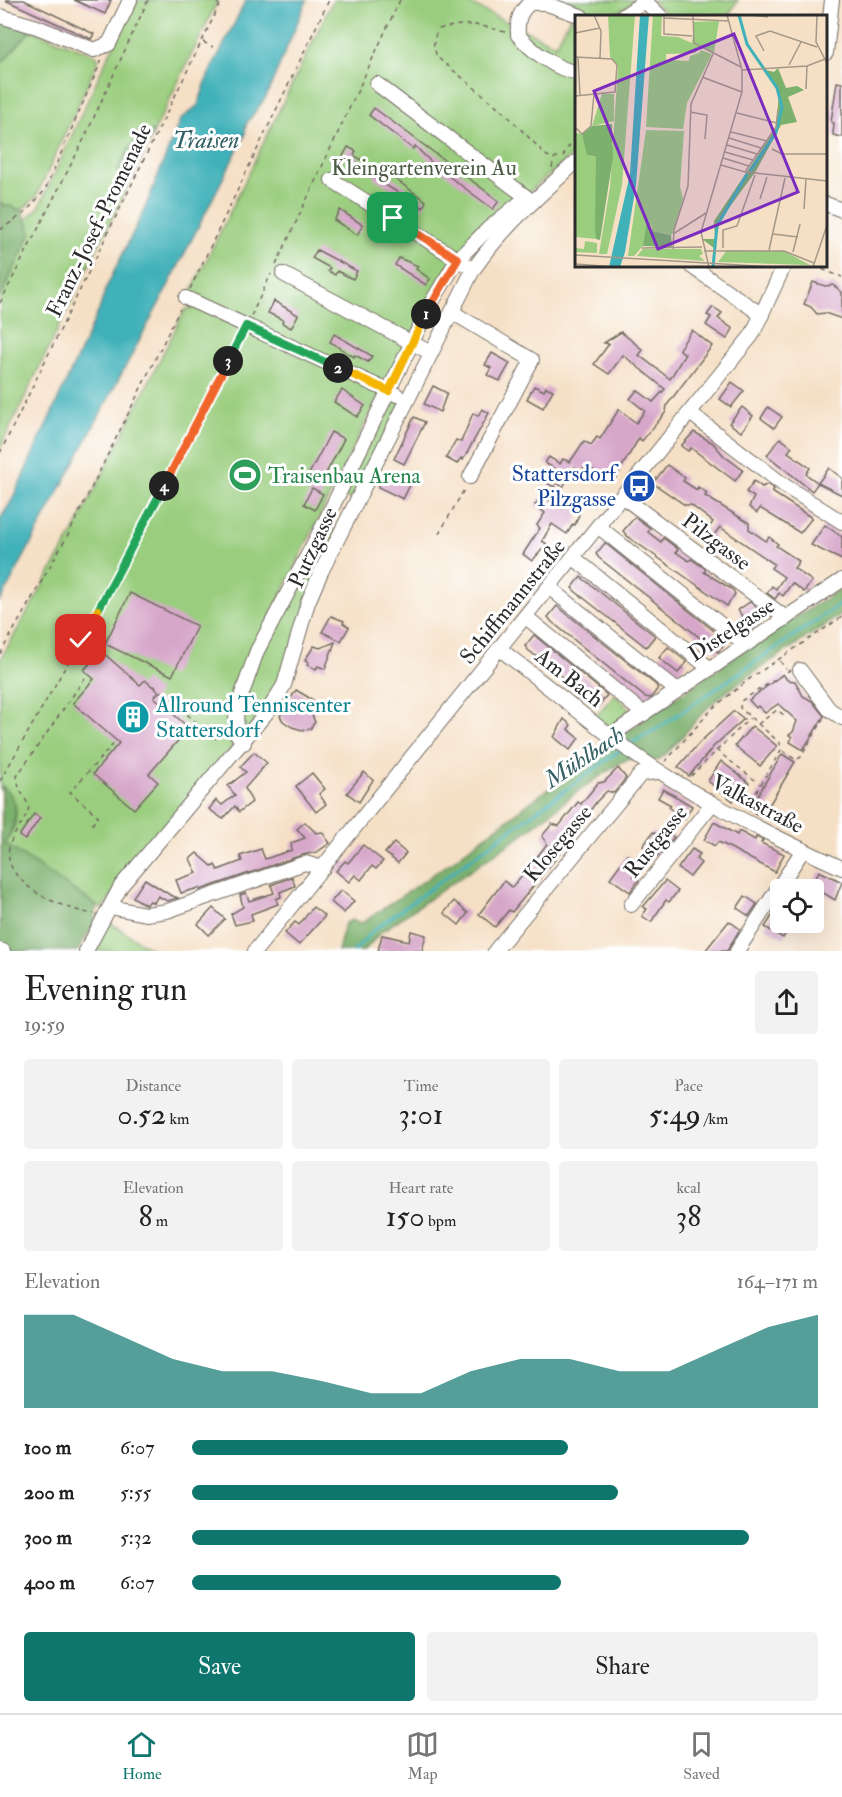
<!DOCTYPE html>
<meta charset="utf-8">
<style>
body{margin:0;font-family:"IM FELL Double Pica",serif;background:#f2f2f2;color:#222;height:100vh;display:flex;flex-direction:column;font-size:22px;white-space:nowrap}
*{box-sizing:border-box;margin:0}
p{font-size:20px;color:#767676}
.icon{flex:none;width:33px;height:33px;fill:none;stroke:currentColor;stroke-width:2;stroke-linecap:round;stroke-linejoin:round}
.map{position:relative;height:951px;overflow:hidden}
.drawer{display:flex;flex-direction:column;background:#fff;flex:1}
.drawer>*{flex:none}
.fabs{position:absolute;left:770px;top:879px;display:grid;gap:12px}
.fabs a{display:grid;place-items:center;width:54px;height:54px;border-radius:6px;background:#fff;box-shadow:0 6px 24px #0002;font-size:30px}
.pin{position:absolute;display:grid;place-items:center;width:51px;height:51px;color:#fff;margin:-26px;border-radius:12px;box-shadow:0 3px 9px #0006}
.km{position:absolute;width:30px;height:30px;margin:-15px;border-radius:50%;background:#222;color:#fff;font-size:16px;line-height:30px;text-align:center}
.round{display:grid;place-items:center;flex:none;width:63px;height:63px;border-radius:6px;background:#f2f2f2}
.head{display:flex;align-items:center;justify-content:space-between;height:102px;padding:0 24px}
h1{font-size:33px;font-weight:600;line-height:45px}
.metrics{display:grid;grid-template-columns:repeat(3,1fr);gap:9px;height:102px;padding:6px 24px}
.metrics div{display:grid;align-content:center;border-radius:6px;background:#f2f2f2;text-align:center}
.metrics b{font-size:30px;font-weight:600}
.metrics small{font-size:16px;font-weight:400}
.metrics p{font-size:16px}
.chart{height:168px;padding:12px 24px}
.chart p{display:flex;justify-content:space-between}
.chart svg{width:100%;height:108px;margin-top:6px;fill:#0f766e;opacity:.7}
.primary-button{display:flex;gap:12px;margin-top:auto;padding:12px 24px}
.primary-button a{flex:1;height:69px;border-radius:6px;background:#0f766e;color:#fff;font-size:24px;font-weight:600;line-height:69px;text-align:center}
.primary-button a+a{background:#f2f2f2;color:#222}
ul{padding:0 24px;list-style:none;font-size:20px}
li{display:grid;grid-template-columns:96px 72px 1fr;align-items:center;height:45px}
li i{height:15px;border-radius:8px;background:#0f766e}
.tabs{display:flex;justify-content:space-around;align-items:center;height:84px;border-top:2px solid #e0e0e0;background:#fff;font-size:16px;color:#767676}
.tabs a{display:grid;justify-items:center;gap:3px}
.tabs .selected{color:#0f766e}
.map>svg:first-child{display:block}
.green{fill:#9acd7e;stroke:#627c54;stroke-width:1.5}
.forest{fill:#7bb06d;stroke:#536e4c;stroke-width:1.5}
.water{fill:#41b1b9;stroke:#366e72;stroke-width:1.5}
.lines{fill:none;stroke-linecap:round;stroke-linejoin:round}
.stream{stroke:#41b1b9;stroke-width:3}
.building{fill:#d7a7ca}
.minor-casing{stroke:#726a61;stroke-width:16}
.path{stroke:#726a61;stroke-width:1.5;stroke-dasharray:4.5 4.5;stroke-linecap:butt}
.minor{stroke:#fff;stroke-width:14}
.split-1-casing{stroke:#fff;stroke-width:12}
.split-2-casing{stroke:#fff;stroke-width:12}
.split-3-casing{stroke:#fff;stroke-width:12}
.split-4-casing{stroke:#fff;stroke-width:12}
.split-5-casing{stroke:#fff;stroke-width:12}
.split-6-casing{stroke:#fff;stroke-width:12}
.split-1{stroke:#f0652b;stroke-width:8}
.split-2{stroke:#f5b400;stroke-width:8}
.split-3{stroke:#22a559;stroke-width:8}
.split-4{stroke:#f0652b;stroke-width:8}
.split-5{stroke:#22a559;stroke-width:8}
.split-6{stroke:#f5b400;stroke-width:8}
.labels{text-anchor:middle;stroke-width:6;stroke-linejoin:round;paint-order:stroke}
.park-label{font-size:22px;fill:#4c5c44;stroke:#fff}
.street-label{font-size:22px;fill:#2b2b2b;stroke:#fff}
.transit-label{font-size:22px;fill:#164399;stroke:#fff;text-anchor:end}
.leisure-label{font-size:22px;fill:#27864d;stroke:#fff;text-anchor:start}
.culture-label{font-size:22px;fill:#0d838f;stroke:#fff;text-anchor:start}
.water-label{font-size:24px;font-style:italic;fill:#346164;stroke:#fff}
.inset-river{fill:none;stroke:#41b1b9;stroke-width:3}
.inset-road{fill:none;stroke:#a49888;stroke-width:1.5}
.view{fill:#7b2cbf;fill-opacity:0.15;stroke:#7b2cbf;stroke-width:3}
.inset-edge{fill:none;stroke:#2b2b2b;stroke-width:3}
</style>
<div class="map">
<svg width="842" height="951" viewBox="0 0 842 951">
<rect width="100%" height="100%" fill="#fff"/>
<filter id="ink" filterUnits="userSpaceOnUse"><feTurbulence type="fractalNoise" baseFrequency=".0167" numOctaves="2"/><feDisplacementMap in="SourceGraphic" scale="12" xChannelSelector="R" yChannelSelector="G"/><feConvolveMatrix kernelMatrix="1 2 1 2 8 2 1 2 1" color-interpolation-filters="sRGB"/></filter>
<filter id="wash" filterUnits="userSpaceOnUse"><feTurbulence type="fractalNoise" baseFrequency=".008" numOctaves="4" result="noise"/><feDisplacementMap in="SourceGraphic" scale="24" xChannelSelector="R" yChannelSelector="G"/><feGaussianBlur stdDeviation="1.35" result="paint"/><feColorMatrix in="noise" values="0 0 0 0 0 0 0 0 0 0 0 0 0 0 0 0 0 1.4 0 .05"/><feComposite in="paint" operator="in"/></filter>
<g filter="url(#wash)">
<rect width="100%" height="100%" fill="#f5e0c6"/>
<g class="green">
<polygon points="138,0 218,0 0,448 0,298 31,233 26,220 39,207 108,56"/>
<polygon points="333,0 461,0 556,45 570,17 576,20 576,152 455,255 388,379 377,382 192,295 191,292"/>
<polygon points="547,0 637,0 612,16 598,16"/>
<polygon points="652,0 738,0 728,16 667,16"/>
<polygon points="31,30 96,55 99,59 36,197 22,210 0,203 0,65"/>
<polygon points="195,307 380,393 243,673 231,711 233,746 101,909 5,844 15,825 16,809 0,789 0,660 72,535 185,310"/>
<polygon points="390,397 401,403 353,501 343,496"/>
<polygon points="327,527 337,532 280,684 248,731 241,732 239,711 246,684"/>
<path d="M 615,694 L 634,714 C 617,728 613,734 594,718 Z"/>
<polygon points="107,921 154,951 92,951"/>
</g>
<g class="forest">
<polygon points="0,21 31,30 0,65"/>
<polygon points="138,132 154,132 133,177 124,180 117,171"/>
<polygon points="0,203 22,210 31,233 0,298"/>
<path d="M 842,588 L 842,614 C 800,643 755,669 715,701 C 693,719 680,745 657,761 L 643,756 L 623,761 L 581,789 L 521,836 L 381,932 L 364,951 L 338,951 L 345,923 L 352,920 L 362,923 L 451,862 L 581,764 L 737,655 Z"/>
<path d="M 2,786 C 24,802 15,824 5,844 L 96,905 L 95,923 L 77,951 L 11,951 L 0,946 Z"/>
</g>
<polygon class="water" points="246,0 307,0 266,97 246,124 245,135 162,298 0,602 0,519 11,502 99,310 106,288 145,208 180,120 198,105 208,76"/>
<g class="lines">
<g class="stream">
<polyline points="628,745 658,728 842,603"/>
<polyline points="354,951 375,929 620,750"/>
</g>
</g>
<g id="blocks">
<g class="building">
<polygon points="5,0 24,0 94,34 91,39"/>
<polygon points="74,0 111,0 105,14"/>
<polygon points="837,82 842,83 842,137 833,135 834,123 831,122"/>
<polygon points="374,108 499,201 493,209 435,166 415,146 413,149 369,115"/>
<polygon points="348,147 356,151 354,155 366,163 362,169 342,158"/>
<polygon points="378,167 426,201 423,208 374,178"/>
<polygon points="340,210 363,225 357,235 334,220"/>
<polygon points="317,250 357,271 353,279 337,271 335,275 328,271 330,268 312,258"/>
<polygon points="399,258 418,266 416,269 430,279 426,285 395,265"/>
<polygon points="813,282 825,286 833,285 842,292 842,319 825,313 817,314 811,307 804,304"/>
<polygon points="274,301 298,315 291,328 282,323 283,320 268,313"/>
<polygon points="713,307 722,313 718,318 733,329 727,339 706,325 711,317 707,315"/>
<polygon points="692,330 712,346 667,405 666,412 642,441 639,438 613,482 588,467 587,470 583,468 582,471 575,467 563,487 557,483 554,487 547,483 555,469 545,463 549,457 560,464 563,459 570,462 584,441 591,445 597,437 600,439 619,409 636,423 645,411 630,399 637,390 653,402 665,389 623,355 609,374 594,364 609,344 604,343 621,332 643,350 639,355 670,379 685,354 679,349"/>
<polygon points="334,334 372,356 368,362 355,355 354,357 330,342"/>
<polygon points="492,353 510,363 500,381 487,375 491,368 485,365"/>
<polygon points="732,382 744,391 731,407 720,399"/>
<polygon points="433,386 447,393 440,412 424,404"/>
<polygon points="534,386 544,391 546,387 553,390 543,408 527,399"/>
<polygon points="342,390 365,406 357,417 334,402"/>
<polygon points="742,407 753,416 741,432 729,423"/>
<polygon points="768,407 782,417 774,428 761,418"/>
<polygon points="482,409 489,413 463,460 461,458 457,464 446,458 456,440 461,442 473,413 478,416"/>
<polygon points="414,417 425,422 404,464 394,459"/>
<polygon points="331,432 344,439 321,483 308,476"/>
<polygon points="694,432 713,443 724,456 743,470 735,481 691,448 688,451 681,446"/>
<polygon points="780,438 792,447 788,452 810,468 806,474 818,483 812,491 767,455"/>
<polygon points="667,465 685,478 683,481 697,490 698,487 707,493 705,496 749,523 749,529 766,541 769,537 778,544 776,546 799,561 794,568 812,581 804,592 792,583 783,596 779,593 775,599 767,593 772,586 776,589 784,577 771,568 774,564 720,527 707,544 701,539 713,522 691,505 685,505 653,483"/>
<polygon points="829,468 842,478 842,495 818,483"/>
<polygon points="386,472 411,483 403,499 378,487"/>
<polygon points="754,481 762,487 768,484 774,489 772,492 812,518 800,533 760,508 757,513 749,507 754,497 746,492"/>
<polygon points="312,488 323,494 315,510 304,504"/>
<polygon points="542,496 562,508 566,500 581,509 575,525 573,524 567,534 552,524 542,541 547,544 532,561 523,554 540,528 537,525 545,513 535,505"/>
<polygon points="635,517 650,528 648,532 661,542 663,538 678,549 676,552 689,561 691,559 706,569 704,572 733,590 735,594 727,606 627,536 623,531"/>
<polygon points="825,525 842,537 842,560 811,545"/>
<polygon points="605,543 724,639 727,642 718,652 599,558 596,554"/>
<polygon points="581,577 655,636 646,647 576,592 572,588"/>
<polygon points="130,593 197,626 172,676 105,644"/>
<polygon points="750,602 767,616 751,630 738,610"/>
<polygon points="557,606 656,685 658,688 651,698 645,697 552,622 548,617"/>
<polygon points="331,616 344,621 343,623 349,627 341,641 322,632"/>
<polygon points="534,635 607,695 599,705 528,650 525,646"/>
<polygon points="335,642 325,669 318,666 316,669 307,665 309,662 305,660 314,646 320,648"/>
<polygon points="668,647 687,662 678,673 659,658"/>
<polygon points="101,651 140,685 145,680 159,692 154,697 189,728 149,774 158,782 134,809 93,774 119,743 73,703 94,679 84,670"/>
<polygon points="783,674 787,680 795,681 803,696 812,701 824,716 803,750 790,742 792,737 789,735 793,732 797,721 778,704 765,713 758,706 756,708 749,700"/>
<polygon points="296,690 318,703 312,715 315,722 310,729 302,730 292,727 283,721 280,716"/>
<polygon points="734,711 744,719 714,746 689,776 678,767 699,743"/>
<polygon points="564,719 571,725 568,729 579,738 570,750 554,737"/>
<polygon points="752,726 777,746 760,766 735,746"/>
<polygon points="254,752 267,763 245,788 252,802 239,812 235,806 223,819 209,809 216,800 222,805 235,795 228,786 246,772 240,767"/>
<polygon points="782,754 795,762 762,817 749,810"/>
<polygon points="721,761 749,783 733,801 708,781"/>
<polygon points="618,768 626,778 614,793 607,791 597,801 582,822 584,824 512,912 509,910 495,927 479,914 504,881 512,887 530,866 547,844 542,836 552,824 559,826 578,802 581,804 598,783 604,782"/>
<polygon points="364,772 373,780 359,802 347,793"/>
<polygon points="312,773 325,789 319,794 326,804 316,812 296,786"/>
<polygon points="663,789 692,806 685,818 673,813 674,811 669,808 671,805 658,798"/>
<polygon points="34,814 40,818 25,840 19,836"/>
<polygon points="305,822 316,833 322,832 330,843 317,852 302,855 200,890 199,888 181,893 176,880 197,873 190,859 197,853 213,867 215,865 218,870 242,861 240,856 261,849 265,859 292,850 291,843 305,838 297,829"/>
<polygon points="714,822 737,835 739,831 755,840 756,837 763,840 761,843 784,854 775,872 725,845 718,842 715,846 704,840"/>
<polygon points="664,829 674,837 657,856 643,846 653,832 659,836"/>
<polygon points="394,843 406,853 398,863 385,853"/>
<polygon points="363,845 383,861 376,869 372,866 361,880 355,875 349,882 336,871 345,861 348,863"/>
<polygon points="692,849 700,854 696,859 701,863 690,877 678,868"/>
<polygon points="627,855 642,866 633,876 639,880 630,892 610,878"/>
<polygon points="819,871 842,882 835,900 812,886"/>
<polygon points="292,877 295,886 280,892 281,897 276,899 278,904 251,914 253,921 235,925 231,914 243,907 240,895 246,893 249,901 274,893 271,885"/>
<polygon points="145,879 170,895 178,898 167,901 158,896 154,903 150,901 146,905 133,897"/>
<polygon points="665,881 678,891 669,902 666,900 651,922 642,916 647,909 643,907"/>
<polygon points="341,890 354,901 344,913 331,902"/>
<polygon points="745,896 757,904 749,916 737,908"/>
<polygon points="454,901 468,913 459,925 444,913"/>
<polygon points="313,907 325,916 299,945 285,933 295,922 299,925"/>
<polygon points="213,908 225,919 209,935 198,924"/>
<polygon points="774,913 780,916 780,922 793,922 783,938 765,927"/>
<polygon points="729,921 740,929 727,951 705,951"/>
<polygon points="411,931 426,935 422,951 378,951 382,935 409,941"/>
</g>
</g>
</g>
<g filter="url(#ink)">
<use href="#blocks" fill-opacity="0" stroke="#726a61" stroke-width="1.5"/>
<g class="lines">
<g class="minor-casing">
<g id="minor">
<polyline points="644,0 660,16"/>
<polyline points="0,16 37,27 94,50 109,44 130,0"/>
<polyline points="623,16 645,1"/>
<polyline points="826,53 832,0"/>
<path d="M 576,72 C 556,70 531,50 518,35 C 517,21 519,12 530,3 L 544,3 L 581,16"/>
<polyline points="377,84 533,202"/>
<polyline points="332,180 465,264"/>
<polyline points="826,204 842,210"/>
<polyline points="691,266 762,315"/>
<polyline points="283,274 431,353"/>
<polyline points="186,298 397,395"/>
<polyline points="452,312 532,360 470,477"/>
<polyline points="690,413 785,486 842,522"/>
<polyline points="623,497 786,618"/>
<polyline points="599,527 745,644"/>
<polyline points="574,558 709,668"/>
<polyline points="550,588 676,690"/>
<polyline points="526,617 644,714"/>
<polyline points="500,649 610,736 842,580"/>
<polyline points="800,670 829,709 842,718"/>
<path d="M 610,736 C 680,791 761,831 842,868"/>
<polyline points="244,743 237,734 236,711 257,651 323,526 431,303 458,259 489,228 521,202"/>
<polyline points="631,905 712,804"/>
<polyline points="110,907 146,914 167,911 305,863 323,868"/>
<polyline points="0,950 3,951"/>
<path d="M 86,951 L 121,886 L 268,711 L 284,685 L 308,602 L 321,572 L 473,270 C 502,228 539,196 576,162"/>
<polyline points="255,951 752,335 784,266"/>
<polyline points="495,951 641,774 657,772"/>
<polyline points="737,951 803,850"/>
</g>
</g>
<g class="path">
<polyline points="218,0 218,7"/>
<path d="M 505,32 C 477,24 468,22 439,29 C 432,39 433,46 437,57 L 503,111 L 547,156 L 554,158 L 563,156 L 576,135"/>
<polyline points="203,42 213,47"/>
<polyline points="552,168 554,158"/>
<polyline points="0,230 26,212 45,190 102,59"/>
<polyline points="276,265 400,0"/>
<polyline points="814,266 842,277"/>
<polyline points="190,289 329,0"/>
<polyline points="0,303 84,139 148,0"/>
<polyline points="251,316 271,274"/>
<polyline points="0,453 222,0"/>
<polyline points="439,534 465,488"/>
<polyline points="0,654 69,533 180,309"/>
<polyline points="780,661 786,669"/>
<path d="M 85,678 L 17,776 L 19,788 L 29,806 C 27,821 12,833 9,848 C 2,885 65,910 94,914"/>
<polyline points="153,685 216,739"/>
<polyline points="758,724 777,710 784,715"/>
<polyline points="716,750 760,784"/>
<polyline points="783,751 796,760 801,757 823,720"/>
<polyline points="665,762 713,708 752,677 842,617"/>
<polyline points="691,776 750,718"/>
<polyline points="0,781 121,570 241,336"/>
<polyline points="747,808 781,750 780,743 740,708 741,701 790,670"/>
<polyline points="92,825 98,816 70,792 116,741"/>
</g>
<use href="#minor" class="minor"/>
</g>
</g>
<g class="lines" filter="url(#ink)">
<g class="split-1-casing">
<polyline id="split-1" points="393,218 458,259 426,314"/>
</g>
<g class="split-2-casing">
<polyline id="split-2" points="338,368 389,391 426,314"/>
</g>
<g class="split-3-casing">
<polyline id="split-3" points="228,361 246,326 338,368"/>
</g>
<g class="split-4-casing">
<polyline id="split-4" points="164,486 228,361"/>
</g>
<g class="split-5-casing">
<polyline id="split-5" points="98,610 164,486"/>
</g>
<g class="split-6-casing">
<polyline id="split-6" points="81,640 98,610"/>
</g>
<use href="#split-1" class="split-1"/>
<use href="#split-2" class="split-2"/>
<use href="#split-3" class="split-3"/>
<use href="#split-4" class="split-4"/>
<use href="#split-5" class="split-5"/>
<use href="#split-6" class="split-6"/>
</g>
<defs>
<g id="stadium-disc" transform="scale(1.725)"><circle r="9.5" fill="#2e9e5b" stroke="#fff"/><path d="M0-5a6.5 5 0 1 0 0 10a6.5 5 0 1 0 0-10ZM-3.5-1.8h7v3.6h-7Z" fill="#fff"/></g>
<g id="bus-disc" transform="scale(1.725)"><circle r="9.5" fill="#1a4fb4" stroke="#fff"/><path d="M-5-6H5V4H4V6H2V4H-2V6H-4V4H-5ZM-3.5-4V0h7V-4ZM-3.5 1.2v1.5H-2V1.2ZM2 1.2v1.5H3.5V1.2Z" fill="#fff"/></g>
<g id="building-disc" transform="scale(1.725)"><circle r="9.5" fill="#0f9aa8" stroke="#fff"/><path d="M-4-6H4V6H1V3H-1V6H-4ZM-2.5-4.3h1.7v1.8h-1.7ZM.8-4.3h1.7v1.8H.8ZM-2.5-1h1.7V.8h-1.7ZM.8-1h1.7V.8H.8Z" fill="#fff"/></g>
</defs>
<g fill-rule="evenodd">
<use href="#stadium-disc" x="245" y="475"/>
<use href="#bus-disc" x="639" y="486"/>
<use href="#building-disc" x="133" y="717"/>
</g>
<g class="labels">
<g class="park-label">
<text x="424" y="175">Kleingartenverein Au</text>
</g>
<g class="street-label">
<text transform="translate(98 220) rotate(-64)" y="8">Franz-Josef-Promenade</text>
<text transform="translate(717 541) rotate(37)" y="8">Pilzgasse</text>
<text transform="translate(312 547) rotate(-65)" y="8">Putzgasse</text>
<text transform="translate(512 601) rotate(-51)" y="8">Schiffmannstraße</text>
<text transform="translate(731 629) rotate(-33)" y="8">Distelgasse</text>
<text transform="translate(570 677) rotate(38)" y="8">Am Bach</text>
<text transform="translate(758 803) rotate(28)" y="8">Valkastraße</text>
<text transform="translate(655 841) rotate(-51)" y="8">Rustgasse</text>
<text transform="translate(557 843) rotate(-50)" y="8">Klosegasse</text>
</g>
<g class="transit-label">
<text x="616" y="481">Stattersdorf<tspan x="616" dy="25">Pilzgasse</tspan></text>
</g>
<g class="leisure-label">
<text x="268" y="483">Traisenbau Arena</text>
</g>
<g class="culture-label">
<text x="156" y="712">Allround Tenniscenter<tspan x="156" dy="25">Stattersdorf</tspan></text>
</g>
<g class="water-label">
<text x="206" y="148">Traisen</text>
<text transform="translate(584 757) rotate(-34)" y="8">Mühlbach</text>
</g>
</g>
<g transform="translate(575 15)">
<rect width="252" height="252" fill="#f5e0c6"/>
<path d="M 33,0 L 60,0 L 47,170 L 32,239 L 24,239 L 35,172 L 43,52 L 35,42 ZM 78,0 L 87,0 L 86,21 L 103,22 L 117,28 L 119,7 L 144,6 L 139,38 L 126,32 L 120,38 L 91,39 L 91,45 L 114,46 L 115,41 L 124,38 L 126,35 L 137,39 L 112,88 L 108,114 L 71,112 ZM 27,79 L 39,79 L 39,106 L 17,111 ZM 71,115 L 109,116 L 105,171 L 108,184 L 97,220 L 77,216 L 76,209 L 68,231 L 59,241 L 53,241 ZM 0,118 L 7,119 L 14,141 L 21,142 L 21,224 L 0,222 ZM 10,226 L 22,228 L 22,238 L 0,237 L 0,233 L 9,234 ZM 68,234 L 126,234 L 128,239 L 124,241 L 130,246 L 62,241 ZM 152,235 L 209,236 L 235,250 L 143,247 Z" fill="#9acd7e"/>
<path d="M 203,53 L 211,73 L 222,71 L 229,75 L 213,82 L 222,107 L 206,110 L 181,156 L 145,205 L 139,233 L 127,224 L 140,224 L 139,206 L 201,113 L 204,77 L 191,55 L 199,57 ZM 37,109 L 38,142 L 25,225 L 21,224 L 20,213 L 21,142 L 12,140 L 7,119 L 17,111 ZM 72,206 L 77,216 L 96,220 L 97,232 L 68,231 Z" fill="#7bb06d"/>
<path d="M 65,0 L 74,0 L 61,170 L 50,237 L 45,252 L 34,252 L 55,159 Z" fill="#41b1b9"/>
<path class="inset-river" d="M 164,0 L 172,29 L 202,73 L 207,92 L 201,118 L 175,156M 138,252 L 142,211 L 172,159"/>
<path class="inset-road" d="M 19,0 L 26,16 L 25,43M 89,0 L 89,19 L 117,21M 118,0 L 119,28 L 166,52M 175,0 L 193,2M 242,0 L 241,27 L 252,48M 89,3 L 154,6M 0,18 L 25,13M 189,36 L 181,21 L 195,16 L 242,32M 0,42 L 37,44 L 42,50 L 40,77 L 0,81M 3,42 L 5,81M 214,50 L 226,27M 167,55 L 232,51 L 250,44M 127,62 L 167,77M 231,74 L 232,51M 115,97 L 132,100 L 130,124M 162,98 L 202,108M 0,112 L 7,119 L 16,111 L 19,79M 156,117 L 192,126M 154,123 L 186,133M 152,130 L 182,139M 197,134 L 207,139 L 252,139M 150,137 L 178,145M 148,143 L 174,151M 146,150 L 170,157 L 201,112 L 203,94M 170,157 L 252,166M 185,184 L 192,162M 229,194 L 231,164M 98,219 L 131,198M 198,219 L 223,222M 67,233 L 127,232M 148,233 L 148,215 L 162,211 L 180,160M 98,234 L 99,215 L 113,171 L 116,89 L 138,39M 194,235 L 210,163M 129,236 L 209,236 L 239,248M 218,237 L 225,209M 0,240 L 196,252M 0,249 L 41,252M 134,252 L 126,217 L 167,77 L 167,55 L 152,0M 238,252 L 252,210"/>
<path class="view" d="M 159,19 L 223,177 L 83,234 L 19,76 Z"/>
<rect width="252" height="252" class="inset-edge"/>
</g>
</svg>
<div class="fabs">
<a><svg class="icon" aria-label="locate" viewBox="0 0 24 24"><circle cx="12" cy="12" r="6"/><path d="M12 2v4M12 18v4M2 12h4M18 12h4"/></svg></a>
</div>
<div class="pin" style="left:393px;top:218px;background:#1e9e55"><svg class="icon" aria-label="arrive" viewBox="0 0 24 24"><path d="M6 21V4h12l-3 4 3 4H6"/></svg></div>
<div class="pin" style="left:81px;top:640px;background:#d93025"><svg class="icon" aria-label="check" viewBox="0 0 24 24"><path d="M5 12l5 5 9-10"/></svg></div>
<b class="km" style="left:426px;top:314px">1</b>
<b class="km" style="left:338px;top:368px">2</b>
<b class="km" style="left:228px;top:361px">3</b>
<b class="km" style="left:164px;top:486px">4</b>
</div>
<section class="drawer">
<div class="head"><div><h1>Evening run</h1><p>19:59</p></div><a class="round"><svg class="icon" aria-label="share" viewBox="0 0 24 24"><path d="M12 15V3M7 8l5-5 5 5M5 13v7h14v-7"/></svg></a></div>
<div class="metrics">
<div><p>Distance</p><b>0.52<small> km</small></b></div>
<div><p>Time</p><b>3:01</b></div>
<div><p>Pace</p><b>5:49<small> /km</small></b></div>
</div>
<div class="metrics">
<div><p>Elevation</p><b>8<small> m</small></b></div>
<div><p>Heart rate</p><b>150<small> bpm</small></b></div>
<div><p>kcal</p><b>38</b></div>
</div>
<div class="chart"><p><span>Elevation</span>164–171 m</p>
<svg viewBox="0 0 160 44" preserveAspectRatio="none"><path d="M0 44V6L10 6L20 15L30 24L40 29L50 29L60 33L70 38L80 38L90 29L100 24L110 24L120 29L130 29L140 20L150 11L160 6V44z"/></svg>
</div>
<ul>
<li><b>100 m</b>6:07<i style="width:60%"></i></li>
<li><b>200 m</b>5:55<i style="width:68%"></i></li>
<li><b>300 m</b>5:32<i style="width:89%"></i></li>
<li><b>400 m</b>6:07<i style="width:59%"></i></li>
</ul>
<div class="primary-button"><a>Save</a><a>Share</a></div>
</section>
<nav class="tabs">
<a class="selected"><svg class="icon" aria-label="home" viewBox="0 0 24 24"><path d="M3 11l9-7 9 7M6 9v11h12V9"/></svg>Home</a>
<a><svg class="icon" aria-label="map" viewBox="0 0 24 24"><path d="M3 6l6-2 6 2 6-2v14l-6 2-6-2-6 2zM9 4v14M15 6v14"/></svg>Map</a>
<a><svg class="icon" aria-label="saved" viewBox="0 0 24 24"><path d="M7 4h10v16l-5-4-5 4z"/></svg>Saved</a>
</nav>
